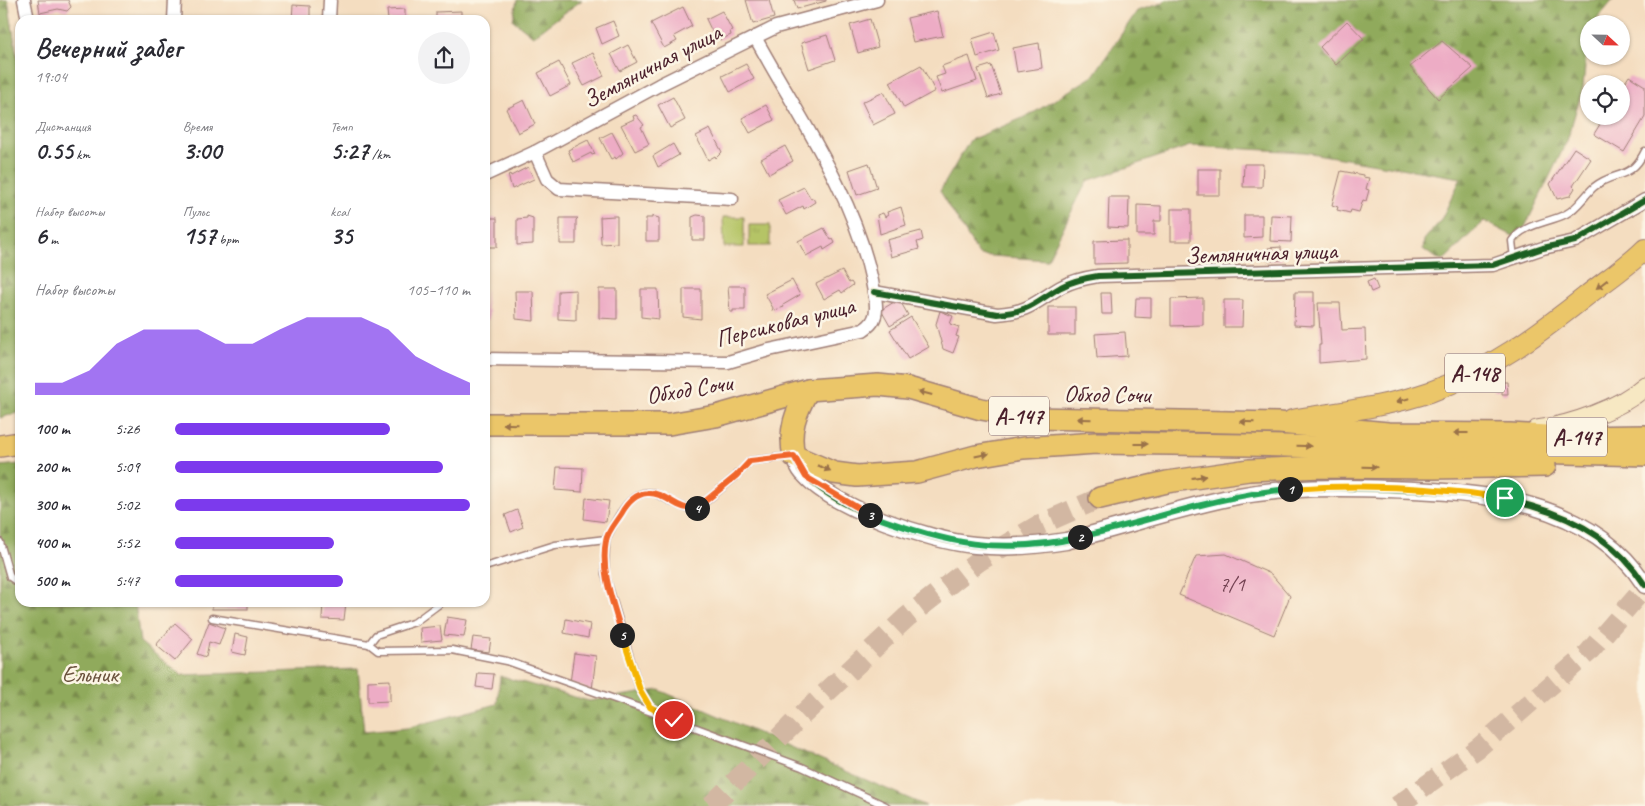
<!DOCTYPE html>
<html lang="ru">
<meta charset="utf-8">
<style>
body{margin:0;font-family:Caveat,sans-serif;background:#f2f2f3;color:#2b2b33;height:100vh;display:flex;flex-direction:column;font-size:19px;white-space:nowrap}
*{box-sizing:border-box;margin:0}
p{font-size:16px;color:#7c7c81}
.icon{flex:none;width:28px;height:28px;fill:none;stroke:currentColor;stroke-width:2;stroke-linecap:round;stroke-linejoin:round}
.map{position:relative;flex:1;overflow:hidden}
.drawer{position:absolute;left:15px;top:15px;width:475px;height:592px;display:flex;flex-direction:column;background:#fff;border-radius:15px;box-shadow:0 1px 4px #0004}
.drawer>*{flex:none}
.needle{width:32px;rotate:112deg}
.controls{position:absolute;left:1580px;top:15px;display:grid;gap:10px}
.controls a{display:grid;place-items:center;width:50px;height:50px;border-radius:50%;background:#fff;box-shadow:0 1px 4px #0004;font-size:25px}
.pin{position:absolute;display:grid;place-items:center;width:42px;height:42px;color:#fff;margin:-21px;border:2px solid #fff;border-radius:50%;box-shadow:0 1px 5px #0007}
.km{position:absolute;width:25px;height:25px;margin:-12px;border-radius:50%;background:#222;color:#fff;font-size:14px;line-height:25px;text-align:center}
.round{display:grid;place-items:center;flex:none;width:52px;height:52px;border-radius:26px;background:#f2f2f3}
.headline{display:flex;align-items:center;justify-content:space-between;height:85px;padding:0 20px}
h1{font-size:28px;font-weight:800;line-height:38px}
.stats{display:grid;grid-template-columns:repeat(3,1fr);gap:8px;height:85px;padding:5px 20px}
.stats div{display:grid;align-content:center}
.stats b{font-size:25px;font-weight:800}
.stats small{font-size:14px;font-weight:400}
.stats p{font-size:14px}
.chart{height:140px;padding:10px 20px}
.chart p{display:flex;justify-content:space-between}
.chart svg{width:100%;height:90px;margin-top:5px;fill:#7c3aed;opacity:.7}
ul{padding:0 20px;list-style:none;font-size:16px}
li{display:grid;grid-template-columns:80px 60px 1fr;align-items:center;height:38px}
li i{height:12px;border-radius:6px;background:#7c3aed}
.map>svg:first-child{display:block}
.green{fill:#b5c466;stroke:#807248}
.forest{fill:url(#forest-firs);stroke:#6d6443}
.park{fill:url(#park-tufts);stroke:#807248}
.building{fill:#edacc5}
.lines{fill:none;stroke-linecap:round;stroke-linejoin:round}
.primary-tunnel{stroke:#d2b7a2;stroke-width:20;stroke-dasharray:20 10;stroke-linecap:butt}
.trunk-tunnel{stroke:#d2b7a2;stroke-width:21;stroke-dasharray:21 11;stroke-linecap:butt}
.service-casing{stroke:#9f7e76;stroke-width:9}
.minor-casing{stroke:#9f7e76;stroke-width:15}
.tertiary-casing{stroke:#9f7e76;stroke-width:19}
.secondary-casing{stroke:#9f7e76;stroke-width:21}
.primary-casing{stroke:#9f7e76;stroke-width:22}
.trunk-casing{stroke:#9f7e76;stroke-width:24}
.service{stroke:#fff;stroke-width:6}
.minor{stroke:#fff;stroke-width:12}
.tertiary{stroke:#fff;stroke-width:16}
.secondary{stroke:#f7e8c3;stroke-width:19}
.primary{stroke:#ebc669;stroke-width:20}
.trunk{stroke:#ebc669;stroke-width:21}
.cycleway-casing{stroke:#fcf5e5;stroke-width:9}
.cycleway{stroke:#1b5e20;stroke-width:6}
.oneway{fill:#9a724a}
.split-1-casing{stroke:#fff;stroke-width:10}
.split-2-casing{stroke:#fff;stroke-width:10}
.split-3-casing{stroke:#fff;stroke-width:10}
.split-4-casing{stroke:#fff;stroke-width:10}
.split-5-casing{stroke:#fff;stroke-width:10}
.split-6-casing{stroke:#fff;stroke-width:10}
.split-1{stroke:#f5b400;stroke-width:6}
.split-2{stroke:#22a559;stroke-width:6}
.split-3{stroke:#22a559;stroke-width:6}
.split-4{stroke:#f0652b;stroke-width:6}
.split-5{stroke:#f0652b;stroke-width:6}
.split-6{stroke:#f5b400;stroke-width:6}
.labels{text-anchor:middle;stroke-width:5;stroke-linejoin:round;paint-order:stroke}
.number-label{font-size:21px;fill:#734252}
.shield{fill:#fcf5e5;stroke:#7f5f63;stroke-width:1}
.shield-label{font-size:22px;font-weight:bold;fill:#4a1f2b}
.street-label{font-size:24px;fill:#4a1f2b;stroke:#fcf5e5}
.park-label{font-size:24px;fill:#6a513d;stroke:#fcf5e5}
</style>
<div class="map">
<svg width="1645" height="806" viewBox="0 0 1645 806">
<defs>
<pattern id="forest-firs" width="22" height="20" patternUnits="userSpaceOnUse" patternTransform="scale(1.25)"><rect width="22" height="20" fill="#90aa5b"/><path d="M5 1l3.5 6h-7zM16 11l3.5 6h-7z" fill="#788a4b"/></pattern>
<pattern id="park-tufts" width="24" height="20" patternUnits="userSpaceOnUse" patternTransform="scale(1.25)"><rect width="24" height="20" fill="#b5c466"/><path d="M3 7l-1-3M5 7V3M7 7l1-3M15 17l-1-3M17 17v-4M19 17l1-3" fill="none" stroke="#9da859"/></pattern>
</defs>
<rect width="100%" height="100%" fill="#fcf5e5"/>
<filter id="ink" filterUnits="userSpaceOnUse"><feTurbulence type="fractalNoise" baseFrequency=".02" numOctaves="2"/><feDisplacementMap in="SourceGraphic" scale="10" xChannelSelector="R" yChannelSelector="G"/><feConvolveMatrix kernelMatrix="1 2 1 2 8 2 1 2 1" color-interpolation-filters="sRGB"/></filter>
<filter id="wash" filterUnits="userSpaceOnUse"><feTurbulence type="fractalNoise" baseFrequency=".0096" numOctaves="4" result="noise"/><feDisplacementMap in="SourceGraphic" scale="20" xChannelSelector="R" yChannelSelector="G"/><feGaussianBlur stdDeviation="1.12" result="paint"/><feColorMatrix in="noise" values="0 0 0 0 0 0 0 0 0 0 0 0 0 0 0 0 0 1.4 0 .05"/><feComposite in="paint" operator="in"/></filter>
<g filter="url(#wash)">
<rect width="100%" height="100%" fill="#f4ddc0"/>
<polygon class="green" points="723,217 744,217 744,247 724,247"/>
<g class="forest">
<polygon points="0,0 8,0 20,75 20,412 0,418"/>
<polygon points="517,0 582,0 533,36 513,20"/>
<polygon points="1165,0 1613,0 1593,24 1589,24 1583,87 1567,141 1519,239 1484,221 1443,261 1434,257 1423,249 1424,240 1441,220 1461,178 1304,152 1190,146 1087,181 1047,260 979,255 940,191 970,140 1030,115 1093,76 1137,11 1163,3"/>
<polygon points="20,464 20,602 135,603 140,642 181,675 358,669 364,732 407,728 497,704 500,676 589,701 659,690 926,806 0,806 0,466"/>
</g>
<rect class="park" x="749" y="225" width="21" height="21"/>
<g id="blocks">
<g class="building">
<polygon points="38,0 68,0 71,7 67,11 58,9 40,13"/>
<polygon points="746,0 769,0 774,18 753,24"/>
<polygon points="794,0 826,0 826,1 797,9"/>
<polygon points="293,5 310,6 310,20 292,20"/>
<polygon points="683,7 692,26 674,36 677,41 664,48 651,23"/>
<polygon points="405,9 405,20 388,20 387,10"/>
<polygon points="461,11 461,20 436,20 436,12"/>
<polygon points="722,11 732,30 730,31 731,35 720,40 718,37 715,38 706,19"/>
<polygon points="937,11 943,36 913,42 907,18"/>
<polygon points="870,19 878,47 858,53 850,25"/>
<polygon points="613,21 619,36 602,44 596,28"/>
<polygon points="1347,21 1364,39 1336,65 1320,47"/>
<polygon points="994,32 999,50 977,57 972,39"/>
<polygon points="827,35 835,60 809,69 801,43"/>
<polygon points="1442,41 1473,68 1438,99 1410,67"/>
<polygon points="1039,43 1042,68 1017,72 1013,48"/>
<polygon points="628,45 637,62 620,71 611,54"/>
<polygon points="593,53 604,76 584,86 572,63"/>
<polygon points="969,56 977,81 942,93 936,77 945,74 942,66"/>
<polygon points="559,62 571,85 550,96 538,73"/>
<polygon points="746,64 754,79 730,92 722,76"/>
<polygon points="921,65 935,91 904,108 890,82"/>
<polygon points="991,65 1001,94 988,98 978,69"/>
<polygon points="1629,76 1645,86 1645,117 1624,152 1594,134 1605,116 1621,116 1621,89"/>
<polygon points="884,92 895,114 873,125 862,102"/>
<polygon points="673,97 685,120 670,128 658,105"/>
<polygon points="524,100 535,124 518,133 506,109"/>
<polygon points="766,105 774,120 750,133 742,118"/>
<polygon points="636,115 644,125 641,127 649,144 635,151 621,125 634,119 633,116"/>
<polygon points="710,129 722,152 716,158 715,156 708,160 696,136"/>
<polygon points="612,132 623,153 616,159 615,157 611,159 600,138"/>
<polygon points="588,140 595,154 592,155 591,153 573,162 568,150"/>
<polygon points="673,144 679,155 658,167 653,156"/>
<polygon points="785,146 793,161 769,174 761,159"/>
<polygon points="1574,148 1591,159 1573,186 1575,188 1570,196 1557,199 1550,184"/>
<polygon points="869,163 877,188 857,195 849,170"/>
<polygon points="1244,164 1263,164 1262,187 1243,187"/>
<polygon points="528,167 534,179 512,189 508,175 510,174 511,176"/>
<rect x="1198" y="169" width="22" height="26"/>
<polygon points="1341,171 1363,175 1363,177 1369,178 1366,189 1369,190 1366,201 1363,200 1359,212 1351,210 1350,213 1337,210 1338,207 1332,205"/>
<polygon points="804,187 811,199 813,198 815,202 804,209 803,206 786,215 778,200"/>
<polygon points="1109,197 1129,197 1128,228 1108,227"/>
<polygon points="1137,205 1161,206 1161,221 1154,221 1154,235 1137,235"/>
<polygon points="901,207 906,225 880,234 877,215 883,213 885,217 888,215 887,212"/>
<rect x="1171" y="209" width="20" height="32"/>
<polygon points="697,215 705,216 705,240 692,240 692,217"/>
<polygon points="1244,215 1262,215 1262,237 1244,238"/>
<polygon points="1271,215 1292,216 1291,242 1270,241"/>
<polygon points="527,216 533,218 533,244 517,245 517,219 527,218"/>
<polygon points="614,216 617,216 617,243 601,244 600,217"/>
<polygon points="652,216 659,218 659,241 646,241 646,218 652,218"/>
<rect x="485" y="218" width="12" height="29"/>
<polygon points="560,218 578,218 576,220 576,244 560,244"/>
<polygon points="824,228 831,240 833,239 835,243 824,250 823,247 806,256 798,241"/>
<polygon points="921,231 923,240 917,242 919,249 891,257 887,240"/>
<polygon points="1127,240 1127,263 1094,264 1094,241"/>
<polygon points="1281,247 1282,260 1268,261 1268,248"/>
<polygon points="842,271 849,283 851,282 853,285 842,293 840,290 824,299 816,284"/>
<polygon points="1374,279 1378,289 1371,292 1367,282"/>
<polygon points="792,280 800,295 783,305 784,307 772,311 773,308 765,294"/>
<polygon points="728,286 745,286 745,310 733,310 733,312 730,312"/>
<polygon points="485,288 487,310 489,310 489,319 487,320 485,320"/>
<polygon points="599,289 617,289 617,319 599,318"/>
<polygon points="641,289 658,289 659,319 641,317"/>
<polygon points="683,289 701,289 701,319 683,317"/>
<polygon points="576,290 576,320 558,319 558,291"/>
<polygon points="515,291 533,291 534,321 516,319"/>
<polygon points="1295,292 1314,292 1314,326 1294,325"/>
<polygon points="1101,293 1111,293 1112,314 1102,314"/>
<polygon points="1136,298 1151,298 1151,318 1135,317"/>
<polygon points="1203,298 1203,325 1171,326 1171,299"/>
<polygon points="899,299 908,315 890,326 881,310"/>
<polygon points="1224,300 1243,300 1242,327 1224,327"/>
<polygon points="1318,303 1340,303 1342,330 1365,329 1366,359 1319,363 1319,345 1321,345"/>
<rect x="1048" y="307" width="27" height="28"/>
<polygon points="940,311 953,316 950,324 959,327 956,336 959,337 953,353 943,349 936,324"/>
<polygon points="911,317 929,347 908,359 890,330"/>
<polygon points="1125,332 1127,356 1097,358 1095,334"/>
<rect x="1494" y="379" width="5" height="12"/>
<polygon points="1502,382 1507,382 1508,394 1502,394"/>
<polygon points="557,467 583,468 582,492 555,490"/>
<polygon points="586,498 609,501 606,522 584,519"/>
<polygon points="517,510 523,527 511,532 505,515"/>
<polygon points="485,514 489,524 485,526"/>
<polygon points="1226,554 1271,574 1290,596 1274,635 1179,595 1196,556"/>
<rect x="212" y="602" width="36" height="7"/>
<polygon points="323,602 346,602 344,620 322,619"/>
<polygon points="447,617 467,620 464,637 444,635"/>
<polygon points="566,619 590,624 588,638 564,633"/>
<polygon points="209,622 225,628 219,645 209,642 206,657 197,654"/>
<polygon points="175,623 193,639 175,661 156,645"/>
<polygon points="440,626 442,640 421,642 420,628"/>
<polygon points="235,634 248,637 245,655 232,652"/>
<polygon points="473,637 491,639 489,652 471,650"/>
<polygon points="574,653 596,656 592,690 570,683"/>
<polygon points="478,673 494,674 492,689 476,687"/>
<polygon points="390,680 390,701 368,702 368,681"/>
</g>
</g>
</g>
<g filter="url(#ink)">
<use href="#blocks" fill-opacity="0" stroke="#9f7e76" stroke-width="1"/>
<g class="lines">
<polyline class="primary-tunnel" points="1397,806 1478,748 1588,653 1645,587"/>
<polyline class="trunk-tunnel" points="711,806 799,718 907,617 979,561 1041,524 1100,498"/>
<g class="service-casing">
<g id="service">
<path d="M 1514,258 L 1512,241 C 1523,224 1548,223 1566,214 C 1578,208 1584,196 1594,187 C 1614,170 1630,182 1645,151"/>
<path d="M 606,539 C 615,523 629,488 653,493 C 660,495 667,499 674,503 C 683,507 689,511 699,507 L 736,476 L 750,461 L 791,456"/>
<polyline points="0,542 10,577 20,584"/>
<polyline points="485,567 555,545 606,539 605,574 640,691 651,707 675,720 802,767 886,806"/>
<polyline points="442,602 415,622 376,635 369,644 378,651 452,650 507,661 657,714"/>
<polyline points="212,618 369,644"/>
</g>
</g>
<g class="minor-casing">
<g id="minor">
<polyline points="24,0 28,20"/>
<polyline points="174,20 175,0"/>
<polyline points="329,20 330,0"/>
<polyline points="535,152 547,179 559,189 732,199"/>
<polyline points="485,175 535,152 659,85 776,27 877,0"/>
<path d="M 874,292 L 997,314 C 1030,312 1035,302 1061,287 C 1072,281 1085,278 1098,276 L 1493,265 L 1543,248 L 1575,241 L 1645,200"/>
<path d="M 485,359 L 728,362 L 769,350 L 863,330 C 866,328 870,325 872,322 C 880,311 874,294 872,281 C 853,192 798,116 755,37"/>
</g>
</g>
<g class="tertiary-casing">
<path id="tertiary" d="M 794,456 C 797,463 799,470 805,475 C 836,509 930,541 975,545 C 1006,548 1036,546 1066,541 C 1124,527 1180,507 1238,496 C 1288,487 1338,487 1388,489 C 1481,492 1590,499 1645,585"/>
</g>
<g class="secondary-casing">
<path id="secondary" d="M 1537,430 C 1571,426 1619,409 1645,386"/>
</g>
<g class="primary-casing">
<path id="primary" d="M 1292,420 C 1338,412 1386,407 1430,392 C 1489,371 1537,335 1585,297 C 1605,281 1627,267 1645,249"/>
</g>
<g class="trunk-casing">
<g id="trunk">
<path d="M 808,390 C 796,412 788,430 794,456 L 834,473 L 857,476 L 917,472 L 976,456 L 1023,448 L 1096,443 L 1247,445 L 1645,455"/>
<polyline points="485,424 669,424 716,416 808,390 878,385 908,388 981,409 1035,418 1279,423 1388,433 1510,434 1567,437 1645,436"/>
<polyline points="0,446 20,443"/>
<polyline points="1100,498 1167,482 1249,470 1322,467 1434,468 1545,466"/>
</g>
</g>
<use href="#service" class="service"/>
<use href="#minor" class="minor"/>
<use href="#tertiary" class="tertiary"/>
<use href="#secondary" class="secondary"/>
<use href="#primary" class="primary"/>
<use href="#trunk" class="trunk"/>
<g class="cycleway-casing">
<g id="cycleway">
<path d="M 874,292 L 997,314 C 1030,312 1035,302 1061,287 C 1072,281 1085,278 1098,276 L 1493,265 L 1543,248 L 1575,241 L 1645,200"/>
<path d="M 794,456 C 797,463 799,470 805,475 C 836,509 930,541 975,545 C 1006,548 1036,546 1066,541 C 1124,527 1180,507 1238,496 C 1288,487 1338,487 1388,489 C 1481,492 1590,499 1645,585"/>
</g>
</g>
<use href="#cycleway" class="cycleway"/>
</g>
<defs><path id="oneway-solid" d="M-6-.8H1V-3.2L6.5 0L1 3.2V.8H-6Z" transform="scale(1.25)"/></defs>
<g class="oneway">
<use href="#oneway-solid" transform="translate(1602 284) rotate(142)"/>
<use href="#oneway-solid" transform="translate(925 393) rotate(-165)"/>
<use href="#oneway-solid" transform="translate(1403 400) rotate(164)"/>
<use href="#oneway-solid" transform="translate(1084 419) rotate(-179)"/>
<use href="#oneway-solid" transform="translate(1247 422) rotate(-179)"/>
<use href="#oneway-solid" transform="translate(510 424) rotate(-179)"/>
<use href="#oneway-solid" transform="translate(1461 433) rotate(-180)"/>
<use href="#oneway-solid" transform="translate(1141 444)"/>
<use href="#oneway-solid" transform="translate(1304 446) rotate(2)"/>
<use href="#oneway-solid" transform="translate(982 455) rotate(-11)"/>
<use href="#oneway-solid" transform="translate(1370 467) rotate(1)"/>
<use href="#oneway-solid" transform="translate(824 468) rotate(23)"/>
<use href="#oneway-solid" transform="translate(1199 477) rotate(-8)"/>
</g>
</g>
<g class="lines" filter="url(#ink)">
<g class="split-1-casing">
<path id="split-1" d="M 1290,489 C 1361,484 1435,487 1505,498"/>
</g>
<g class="split-2-casing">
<path id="split-2" d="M 1080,537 C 1150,521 1218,495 1290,489"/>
</g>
<g class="split-3-casing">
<path id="split-3" d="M 870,515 C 945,543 1000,556 1080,537"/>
</g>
<g class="split-4-casing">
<polyline id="split-4" points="697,508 736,476 750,461 794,456 806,477 870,515"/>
</g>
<g class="split-5-casing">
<path id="split-5" d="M 622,635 C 614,605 600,572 606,541 C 607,532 616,522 621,514 C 626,505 635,494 647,493 C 665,491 679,513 697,508"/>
</g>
<g class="split-6-casing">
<polyline id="split-6" points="622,635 640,690 650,707 674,720"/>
</g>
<use href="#split-1" class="split-1"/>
<use href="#split-2" class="split-2"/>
<use href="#split-3" class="split-3"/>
<use href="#split-4" class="split-4"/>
<use href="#split-5" class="split-5"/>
<use href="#split-6" class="split-6"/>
</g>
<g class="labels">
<g class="number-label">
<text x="1232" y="591">7/1</text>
</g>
<g class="shield">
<rect x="1445" y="353.5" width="60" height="39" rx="4"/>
<rect x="989" y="396.5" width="60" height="39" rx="4"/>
<rect x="1547" y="417.5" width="60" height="39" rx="4"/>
</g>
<g class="shield-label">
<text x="1475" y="381">А-148</text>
<text x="1019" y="424">А-147</text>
<text x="1577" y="445">А-147</text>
</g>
<g class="street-label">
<text transform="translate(652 66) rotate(-28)" y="8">Земляничная улица</text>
<text transform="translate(1261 253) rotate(-2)" y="8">Земляничная улица</text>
<text transform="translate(785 322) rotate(-14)" y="8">Персиковая улица</text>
<text transform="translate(689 389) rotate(-9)" y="8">Обход Сочи</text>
<text transform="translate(1107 394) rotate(1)" y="8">Обход Сочи</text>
</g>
<g class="park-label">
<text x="90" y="682">Ельник</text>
</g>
</g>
</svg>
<div class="controls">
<a><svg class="needle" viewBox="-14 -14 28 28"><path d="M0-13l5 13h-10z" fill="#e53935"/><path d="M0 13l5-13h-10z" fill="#7c7c81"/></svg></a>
<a><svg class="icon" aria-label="locate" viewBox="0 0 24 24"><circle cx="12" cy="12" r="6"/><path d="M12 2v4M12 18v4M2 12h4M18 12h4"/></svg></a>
</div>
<div class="pin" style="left:1505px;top:498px;background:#1e9e55"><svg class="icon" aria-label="arrive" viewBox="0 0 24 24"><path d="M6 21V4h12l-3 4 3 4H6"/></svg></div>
<div class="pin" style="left:674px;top:720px;background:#d93025"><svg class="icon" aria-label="check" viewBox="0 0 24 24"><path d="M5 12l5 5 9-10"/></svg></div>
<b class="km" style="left:1290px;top:489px">1</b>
<b class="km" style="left:1080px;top:537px">2</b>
<b class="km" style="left:870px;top:515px">3</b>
<b class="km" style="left:697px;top:508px">4</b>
<b class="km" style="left:622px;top:635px">5</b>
<section class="drawer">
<div class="headline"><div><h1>Вечерний забег</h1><p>19:04</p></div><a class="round"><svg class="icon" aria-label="share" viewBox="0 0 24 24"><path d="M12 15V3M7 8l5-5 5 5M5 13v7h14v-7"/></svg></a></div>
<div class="stats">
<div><p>Дистанция</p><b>0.55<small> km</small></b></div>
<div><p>Время</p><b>3:00</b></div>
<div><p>Темп</p><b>5:27<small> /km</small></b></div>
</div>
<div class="stats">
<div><p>Набор высоты</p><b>6<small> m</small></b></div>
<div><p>Пульс</p><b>157<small> bpm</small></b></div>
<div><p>kcal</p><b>35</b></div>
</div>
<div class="chart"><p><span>Набор высоты</span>105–110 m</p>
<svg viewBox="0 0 160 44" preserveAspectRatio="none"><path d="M0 44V38L10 38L20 32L30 19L40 12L50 12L60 12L70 19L80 19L90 12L100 6L110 6L120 6L130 12L140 25L150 32L160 38V44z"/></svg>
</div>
<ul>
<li><b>100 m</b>5:26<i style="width:73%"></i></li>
<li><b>200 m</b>5:09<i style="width:91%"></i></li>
<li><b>300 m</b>5:02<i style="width:100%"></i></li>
<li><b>400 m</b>5:52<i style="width:54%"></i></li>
<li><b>500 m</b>5:47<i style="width:57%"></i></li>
</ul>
</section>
</div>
